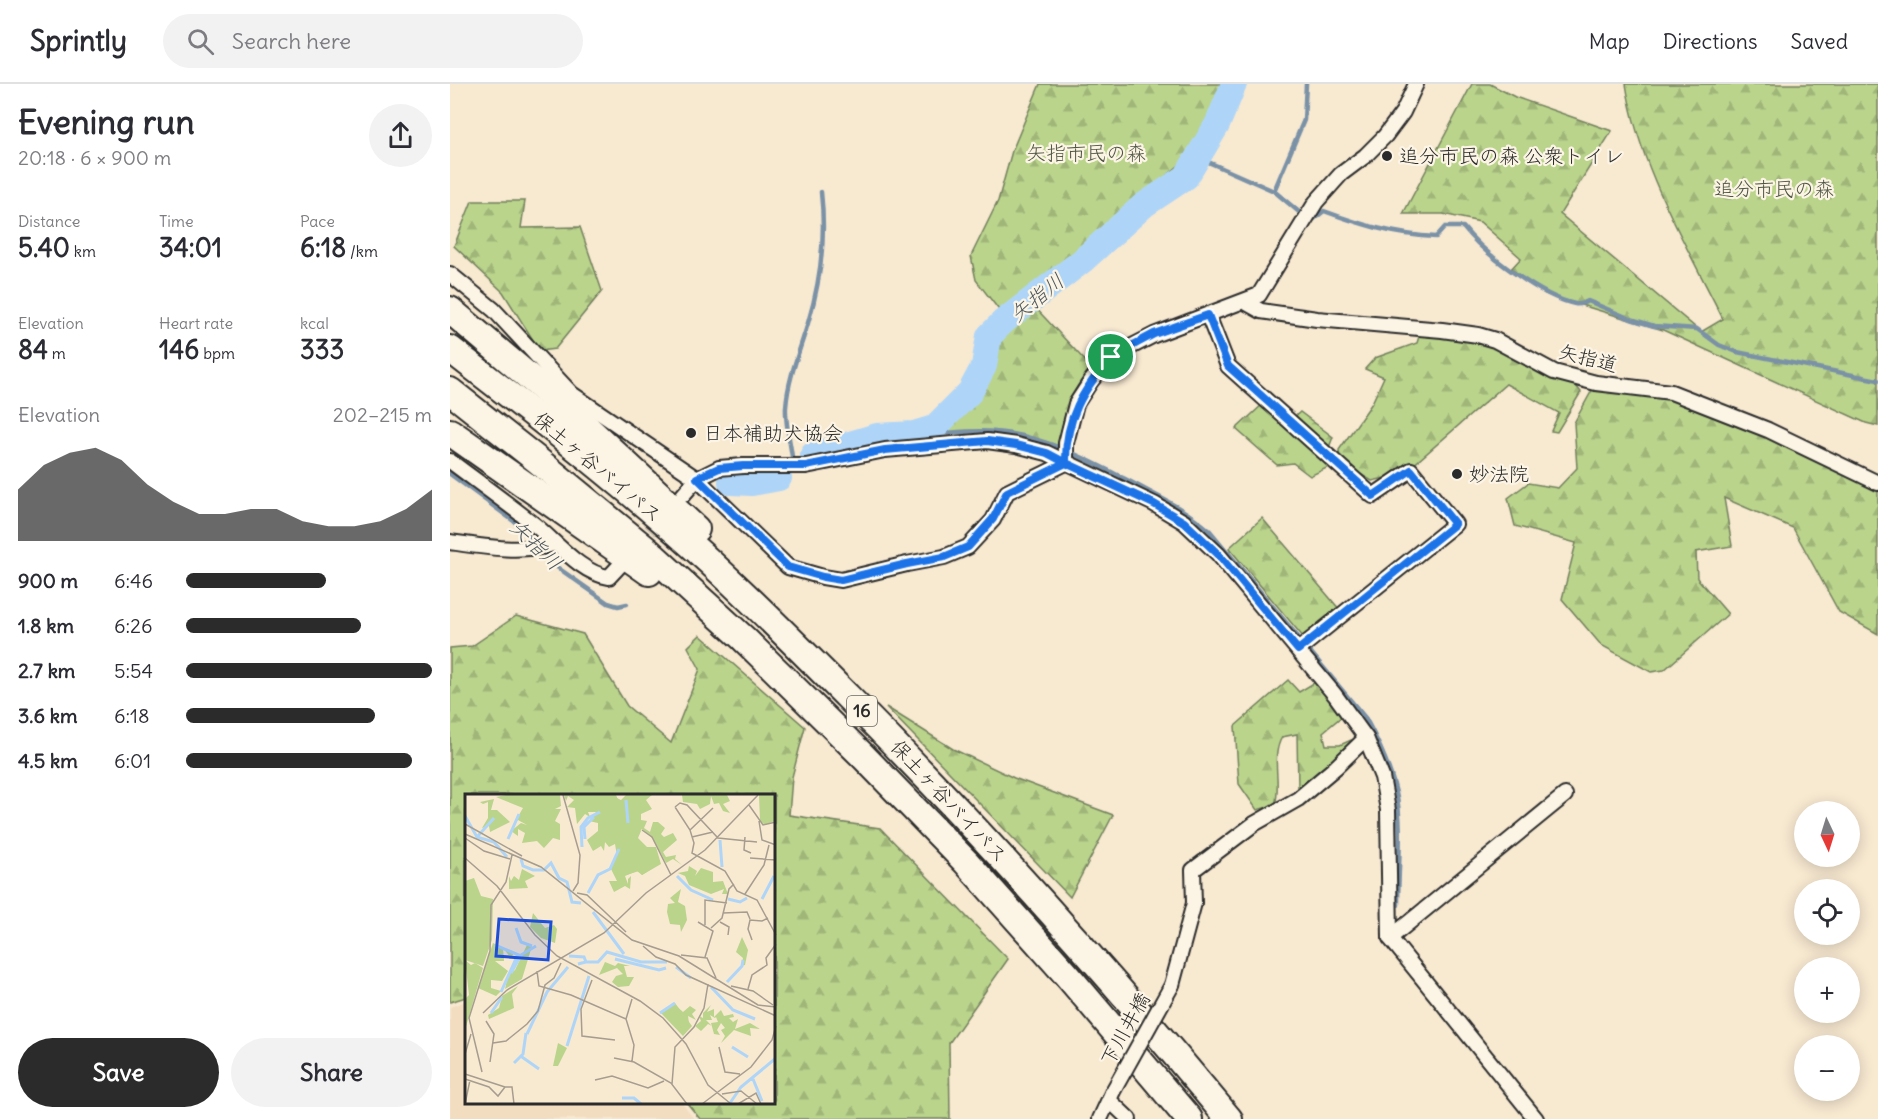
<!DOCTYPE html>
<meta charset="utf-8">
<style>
body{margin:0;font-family:Delius,"Klee One",sans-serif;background:#f2f2f3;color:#2b2b33;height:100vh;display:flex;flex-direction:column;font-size:22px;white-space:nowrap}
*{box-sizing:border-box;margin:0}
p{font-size:20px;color:#7c7c81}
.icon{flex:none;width:33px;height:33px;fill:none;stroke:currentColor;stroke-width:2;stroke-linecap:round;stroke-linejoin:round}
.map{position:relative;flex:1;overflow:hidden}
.details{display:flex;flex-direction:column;background:#fff;width:450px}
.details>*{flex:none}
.needle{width:39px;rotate:176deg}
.tools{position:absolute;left:1344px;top:717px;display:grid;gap:12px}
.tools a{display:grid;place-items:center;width:66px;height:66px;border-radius:50%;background:#fff;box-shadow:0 3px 15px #0003;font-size:30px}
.pin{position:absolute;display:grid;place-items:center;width:51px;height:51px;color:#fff;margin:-26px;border:3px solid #fff;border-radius:50%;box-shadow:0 2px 6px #0007}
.round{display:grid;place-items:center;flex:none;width:63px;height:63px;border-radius:32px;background:#f2f2f3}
.headline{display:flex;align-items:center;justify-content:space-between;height:102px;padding:0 18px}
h1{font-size:33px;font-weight:800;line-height:45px}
.figures{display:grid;grid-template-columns:repeat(3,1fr);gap:9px;height:102px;padding:6px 18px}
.figures div{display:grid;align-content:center}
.figures b{font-size:26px;font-weight:800}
.figures small{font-size:16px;font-weight:400}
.figures p{font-size:16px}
.chart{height:168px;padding:12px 18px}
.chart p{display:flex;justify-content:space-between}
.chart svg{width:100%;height:108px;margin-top:6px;fill:#2b2b2b;opacity:.7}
.primary-button{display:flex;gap:12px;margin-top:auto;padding:12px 18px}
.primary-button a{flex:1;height:69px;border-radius:36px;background:#2b2b2b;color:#fff;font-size:24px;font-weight:800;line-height:69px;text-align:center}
.primary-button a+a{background:#f2f2f3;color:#2b2b33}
ul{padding:0 18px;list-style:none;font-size:20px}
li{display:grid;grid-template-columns:96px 72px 1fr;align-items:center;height:45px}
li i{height:15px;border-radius:8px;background:#2b2b2b}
header{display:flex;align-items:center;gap:36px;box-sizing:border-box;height:84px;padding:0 30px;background:#fff;border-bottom:2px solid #e1e1e2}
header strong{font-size:28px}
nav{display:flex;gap:33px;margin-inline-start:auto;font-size:21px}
.search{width:420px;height:54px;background:#f2f2f3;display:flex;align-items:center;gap:15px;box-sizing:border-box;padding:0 21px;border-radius:33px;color:#7c7c81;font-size:22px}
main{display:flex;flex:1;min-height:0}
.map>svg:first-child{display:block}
.built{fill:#f2ddc0}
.forest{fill:url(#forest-firs);stroke:#72805c;stroke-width:1.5}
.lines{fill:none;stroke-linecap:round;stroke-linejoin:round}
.stream{stroke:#7a91a6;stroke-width:4.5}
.river{stroke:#aed5f8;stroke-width:26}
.street-tunnel{stroke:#cfc3b0;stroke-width:14;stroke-dasharray:14 7;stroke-linecap:butt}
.street-casing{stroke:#2b2b2b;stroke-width:18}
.highway-casing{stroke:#2b2b2b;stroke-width:30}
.street{stroke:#fcf5e5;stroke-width:14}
.highway{stroke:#fcf5e5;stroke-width:26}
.street-bridge-casing{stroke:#2b2b2b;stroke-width:18;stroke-linecap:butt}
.street-bridge{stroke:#fcf5e5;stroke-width:14}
.route-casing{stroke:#fff;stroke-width:12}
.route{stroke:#1a73e8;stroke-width:8}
.poi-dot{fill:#2b2b2b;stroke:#fcf5e5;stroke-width:2}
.labels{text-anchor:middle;stroke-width:4.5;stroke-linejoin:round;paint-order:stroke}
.shield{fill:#fcf5e5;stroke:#6a6863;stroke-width:1.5}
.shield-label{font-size:18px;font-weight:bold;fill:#2b2b2b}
.park-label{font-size:20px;fill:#4f5543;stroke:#fcf5e5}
.poi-label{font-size:20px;fill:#2b2b2b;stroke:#fcf5e5;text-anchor:start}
.street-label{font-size:20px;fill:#2b2b2b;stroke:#fcf5e5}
.water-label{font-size:21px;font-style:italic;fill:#4c565e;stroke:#fcf5e5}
.inset-river{fill:none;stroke:#aed5f8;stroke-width:3}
.inset-road{fill:none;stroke:#a69d8f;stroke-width:1.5}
.view{fill:#1d4ed8;fill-opacity:0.15;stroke:#1d4ed8;stroke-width:3}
.inset-edge{fill:none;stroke:#2b2b2b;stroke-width:3}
</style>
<header>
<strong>Sprintly</strong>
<div class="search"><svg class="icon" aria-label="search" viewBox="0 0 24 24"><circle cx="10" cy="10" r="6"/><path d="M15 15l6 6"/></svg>Search here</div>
<nav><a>Map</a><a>Directions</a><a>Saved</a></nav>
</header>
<main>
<section class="details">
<div class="headline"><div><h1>Evening run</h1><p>20:18 · 6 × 900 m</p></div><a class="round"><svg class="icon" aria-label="share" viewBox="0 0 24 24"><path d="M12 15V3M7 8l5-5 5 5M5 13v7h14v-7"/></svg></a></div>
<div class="figures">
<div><p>Distance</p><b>5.40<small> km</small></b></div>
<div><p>Time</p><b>34:01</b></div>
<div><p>Pace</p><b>6:18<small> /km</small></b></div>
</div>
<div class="figures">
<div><p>Elevation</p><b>84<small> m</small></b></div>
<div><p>Heart rate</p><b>146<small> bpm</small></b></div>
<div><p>kcal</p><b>333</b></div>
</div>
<div class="chart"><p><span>Elevation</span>202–215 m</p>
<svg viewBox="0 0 160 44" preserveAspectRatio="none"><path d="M0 44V23L10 13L20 8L30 6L40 11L50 21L60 28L70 33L80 33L90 31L100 31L110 36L120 38L130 38L140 36L150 31L160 23V44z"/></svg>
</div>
<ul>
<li><b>900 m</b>6:46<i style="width:57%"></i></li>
<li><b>1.8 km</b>6:26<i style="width:71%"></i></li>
<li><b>2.7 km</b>5:54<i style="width:100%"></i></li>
<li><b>3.6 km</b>6:18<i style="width:77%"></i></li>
<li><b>4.5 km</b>6:01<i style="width:92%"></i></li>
</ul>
<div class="primary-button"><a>Save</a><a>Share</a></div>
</section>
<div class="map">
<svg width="1428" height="1035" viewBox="0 0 1428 1035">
<defs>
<pattern id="forest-firs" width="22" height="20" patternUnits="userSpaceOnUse" patternTransform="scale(1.5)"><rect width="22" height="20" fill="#bad48c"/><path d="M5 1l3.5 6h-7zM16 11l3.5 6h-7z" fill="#a0b679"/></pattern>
</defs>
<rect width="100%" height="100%" fill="#f8e9d1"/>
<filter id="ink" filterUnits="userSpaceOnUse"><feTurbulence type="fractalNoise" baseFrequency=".0167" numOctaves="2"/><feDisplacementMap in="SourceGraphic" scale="12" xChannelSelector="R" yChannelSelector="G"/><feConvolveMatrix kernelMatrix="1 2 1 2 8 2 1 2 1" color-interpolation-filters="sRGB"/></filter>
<g filter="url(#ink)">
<polygon class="built" points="16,917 16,1018 232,1019 244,1035 0,1035 0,923"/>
<g class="forest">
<polygon points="590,0 773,0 771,11 740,72 671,130 621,198 552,230 526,196 521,172 548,117 562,67"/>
<path d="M 1022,0 L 1040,0 L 1065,13 L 1162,47 L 1110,130 L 1251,248 L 1273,235 C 1236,160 1189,84 1176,0 L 1428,0 L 1428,342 L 1416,339 L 1213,246 L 1095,210 L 1061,185 L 1071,174 L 1030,138 L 993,130 L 953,130 Z"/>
<polygon points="22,117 75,117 71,144 130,143 152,207 105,265 90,267 53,208 4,162"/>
<path d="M 580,218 L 641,283 C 618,312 615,327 608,362 C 555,341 518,351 464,350 L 484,344 L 520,308 L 534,282 L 539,252 Z"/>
<polygon points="971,246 1047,258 1067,274 1127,303 1131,308 1107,348 1101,347 1109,329 1056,300 953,390 922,397 890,378 889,366 922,319 934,293 915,285 925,274 967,259"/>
<polygon points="1146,299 1221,308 1428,399 1428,550 1389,528 1343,444 1274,414 1282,462 1246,468 1247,494 1278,530 1214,586 1201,588 1151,561 1112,515 1126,459 1065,442 1058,414 1078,399 1108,404 1127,384 1124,339"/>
<polygon points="813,320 837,340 850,328 883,353 878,366 885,368 883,381 860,392 843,379 827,381 786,345"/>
<polygon points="812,434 890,526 854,554 779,464"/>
<polygon points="66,532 133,550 177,622 221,659 250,585 238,563 250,551 355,643 342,693 339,731 430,744 558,875 499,959 500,1035 250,1035 237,1019 324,1018 324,711 16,711 16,913 0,918 0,564 22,562"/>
<path d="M 838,596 L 849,608 L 867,597 L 891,633 L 873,648 L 876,661 L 890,661 L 901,656 L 905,658 L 866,701 L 848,704 L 847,650 L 832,653 C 820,674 832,698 825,721 L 807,726 L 789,700 L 785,642 Z"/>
<polygon points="436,623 503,665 564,694 663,731 620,813"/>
</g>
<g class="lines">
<g class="stream">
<path d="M 747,73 L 824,107 L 849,128 L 864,135 L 874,127 C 912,141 945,151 986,153 L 995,143 L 1013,143 C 1034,170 1091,213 1125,220 C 1129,221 1134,219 1138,217 L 1181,235 L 1204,242 L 1247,245 L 1269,261 L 1287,268 L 1428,296"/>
<polyline points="824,107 854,36 856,0"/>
<path d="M 464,350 C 491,351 519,345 546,348 C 595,352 636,375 679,397 C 707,412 736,425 760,447 L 916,635 C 929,659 940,683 946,709 C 953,739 948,788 948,821"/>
<path d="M 342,373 C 340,357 335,339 336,323 C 338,294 350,266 358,239 C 371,196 376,152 371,108"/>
<polyline points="0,390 69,441 85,460"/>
<polyline points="91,466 104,481 158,519 168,522 177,520"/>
</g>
<g class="river">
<polyline points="363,371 427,352 464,350 484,344 520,308 534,282 539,252 554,237 632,177 694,121 736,93 767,41 784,0"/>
<polyline points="281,398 302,399 329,394"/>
</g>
<polyline class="street-tunnel" points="186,463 215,430"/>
<g class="street-casing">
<g id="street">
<polyline points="0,190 44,226 122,310 247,395 338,483 373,493 391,496 457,480 494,473 518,463 543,436 557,408 616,379 616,359 626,320 641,297 661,273 704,251 809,211 866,118 891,90 915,72 935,52 953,28 966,0"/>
<polyline points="795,218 811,227 867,235 992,246 1028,251 1045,256 1104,288 1146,299 1221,308 1318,346 1428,399"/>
<polyline points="758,231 778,282 923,412 961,386 1005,440 848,566"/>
<path d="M 0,377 C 28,398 57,419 85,441 C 105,457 132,490 159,493 L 173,478"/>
<polyline points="233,411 247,395 269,384 293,382 356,382 435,366 537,357 566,361 597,369 704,420 734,438 768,470 885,611 916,654 932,693 938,726 940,854 1086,1035"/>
<path d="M 0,458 C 35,463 70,469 104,460"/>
<polyline points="940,854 1115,711"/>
<polyline points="722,901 744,819 743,786 804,740 848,715 886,683 916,654"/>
<polyline points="659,1016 679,1035"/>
<polyline points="650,1035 662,1009"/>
</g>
</g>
<g class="highway-casing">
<g id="highway">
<polyline points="0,226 118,326 246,445"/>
<path d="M 0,265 C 75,323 151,382 223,445 C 284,498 341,556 398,613 C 532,747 658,889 779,1035"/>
<polyline points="0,307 86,375 198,467 293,554 413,672 516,778 617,891 739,1035"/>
<polyline points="0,348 199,488"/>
</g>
</g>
<use href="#street" class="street"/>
<use href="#highway" class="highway"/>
<g class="street-bridge-casing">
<polyline id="street-bridge" points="662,1009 722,901"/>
</g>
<use href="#street-bridge" class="street-bridge"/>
</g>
</g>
<g class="lines" filter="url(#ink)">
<g class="route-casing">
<path id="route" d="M 661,273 C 633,306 615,334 616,379 L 597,369 L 566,361 L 537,357 L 435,366 L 356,382 L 293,382 L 269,384 L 247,394 L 338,483 L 373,493 L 391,496 L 457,480 L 494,473 L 518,463 L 543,435 L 557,408 L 616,379 L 704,420 L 734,438 L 768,470 L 848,566 L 1005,440 L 961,386 L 923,412 L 778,282 L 758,231 L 704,250 L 661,273"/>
</g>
<use href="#route" class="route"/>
</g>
<g class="poi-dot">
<circle cx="937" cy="72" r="6"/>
<circle cx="241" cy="349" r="6"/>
<circle cx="1007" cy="390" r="6"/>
</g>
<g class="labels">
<rect class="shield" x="397" y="612" width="30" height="30" rx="4.5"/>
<g class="shield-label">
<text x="412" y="633">16</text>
</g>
<g class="park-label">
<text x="636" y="76">矢指市民の森</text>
<text x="1324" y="112">追分市民の森</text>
</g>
<g class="poi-label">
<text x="949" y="79">追分市民の森 公衆トイレ</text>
<text x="253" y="356">日本補助犬協会</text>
<text x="1019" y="397">妙法院</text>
</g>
<g class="street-label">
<text transform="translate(1138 274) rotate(14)" y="7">矢指道</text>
<text transform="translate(148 383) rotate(40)" y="7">保土ヶ谷バイパス</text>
<text transform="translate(499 717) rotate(47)" y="7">保土ヶ谷バイパス</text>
<text transform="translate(675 945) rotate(-61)" y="7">下川井橋</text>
</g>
<g class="water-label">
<text transform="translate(587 214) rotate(-39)" y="7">矢指川</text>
<text transform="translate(86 461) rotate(44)" y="7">矢指川</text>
</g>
</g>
<g transform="translate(15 710)">
<rect width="310" height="310" fill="#f8e9d1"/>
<path d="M 136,1 L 151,1 L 159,19 L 176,37 L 173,44 L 182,53 L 191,53 L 196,70 L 177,81 L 174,77 L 161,81 L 145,74 L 154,54 ZM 294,1 L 309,1 L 310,27 L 300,31 L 295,27 ZM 9,84 L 16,102 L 28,105 L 27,146 L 18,172 L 0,166 L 0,87 ZM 210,209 L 227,232 L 218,242 L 196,219 Z" fill="#bad48c"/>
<path d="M 41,1 L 95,1 L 96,12 L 90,15 L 96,15 L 90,27 L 95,30 L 95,46 L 88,44 L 79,54 L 72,47 L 57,49 L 60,39 L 53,35 L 53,42 L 46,37 L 56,29 L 62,31 L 53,26 L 48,31 L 58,14 L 31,3 ZM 99,1 L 142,1 L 146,12 L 146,1 L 156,6 L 161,1 L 187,1 L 181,6 L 187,15 L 176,20 L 176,26 L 182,27 L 179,34 L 185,38 L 188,28 L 193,28 L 200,34 L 196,40 L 199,43 L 208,39 L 212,46 L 198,58 L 201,63 L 211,61 L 210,65 L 217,71 L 208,65 L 201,69 L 188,45 L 177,35 L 173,39 L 164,33 L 158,18 L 162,42 L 176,48 L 181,62 L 187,63 L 191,72 L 177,81 L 172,77 L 160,82 L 163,90 L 163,85 L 166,82 L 165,95 L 160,92 L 149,98 L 144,87 L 152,87 L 145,73 L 152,62 L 150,50 L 144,53 L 140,48 L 139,57 L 136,52 L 128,57 L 122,46 L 133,37 L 133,29 L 124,27 L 131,18 L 123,18 L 125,23 L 120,20 L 112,30 L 110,14 L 102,13 L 109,6 L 103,2 L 101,7 ZM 217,1 L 262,1 L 265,7 L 258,10 L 265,19 L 258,17 L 254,9 L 249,10 L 246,2 L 245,10 L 235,15 L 232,10 L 218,8 ZM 29,5 L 26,16 L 32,16 L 45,28 L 25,38 L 24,32 L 17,34 L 23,24 L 23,8 L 18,10 L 15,8 ZM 224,72 L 232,77 L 230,82 L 236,74 L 248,78 L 248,88 L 258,87 L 263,100 L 257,100 L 259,95 L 246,100 L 224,91 L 220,82 L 213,79 L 223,77 ZM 57,75 L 70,82 L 60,87 L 63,94 L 44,95 L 44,82 L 46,87 L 49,82 L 54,86 ZM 216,95 L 213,108 L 220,112 L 222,126 L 216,138 L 215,131 L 205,130 L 202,118 L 203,110 L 210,109 L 205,104 ZM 68,119 L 80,134 L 89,131 L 92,135 L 90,149 L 76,144 L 65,133 ZM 277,143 L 283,156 L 280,171 L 276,172 L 278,164 L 271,158 ZM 6,145 L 10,169 L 18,174 L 0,236 L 0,205 L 4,201 L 0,166 L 6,171 L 10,169 L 6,162 ZM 28,149 L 49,159 L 46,164 L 38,154 L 39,167 L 30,167 L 43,177 L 37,187 L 26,186 L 26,194 L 36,197 L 31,202 L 13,194 ZM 62,151 L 67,152 L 57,185 L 40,195 L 43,181 L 50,176 ZM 140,168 L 150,172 L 153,169 L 165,172 L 159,172 L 162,183 L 169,183 L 164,192 L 153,193 L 147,188 L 151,182 L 158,180 L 152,174 L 134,181 ZM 53,192 L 47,200 L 49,214 L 24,225 L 23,221 L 34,214 L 37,202 ZM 209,210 L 218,218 L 225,212 L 231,216 L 227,220 L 231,226 L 223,222 L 224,229 L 216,234 L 210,217 L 196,219 ZM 246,211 L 242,218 L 249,215 L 249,223 L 256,216 L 259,222 L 268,220 L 269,223 L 264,224 L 268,228 L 273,225 L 270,235 L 285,229 L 295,235 L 285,234 L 286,242 L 269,236 L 256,249 L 260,242 L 256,236 L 260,234 L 256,229 L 252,236 L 255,241 L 249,240 L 246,229 L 253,228 L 251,223 L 250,224 L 245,221 L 247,226 L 241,226 L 247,232 L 243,230 L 236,237 L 230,232 L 236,227 L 234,222 L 238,224 L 238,219 ZM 93,249 L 102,254 L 93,272 L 88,272 Z" fill="#bad48c"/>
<path class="inset-river" d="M 161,6 L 163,29M 0,22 L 12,43 L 29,48 L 42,63M 12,43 L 29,24M 43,45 L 54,20M 120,45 L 119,33 L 129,23M 255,46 L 257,73M 117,53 L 116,33 L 123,24 L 135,18M 56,65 L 58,72 L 68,76 L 79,76 L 86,69 L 94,84 L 102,88 L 107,108 L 116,109M 212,82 L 226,96 L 248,106M 123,99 L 133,81 L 145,75 L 154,55M 263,105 L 275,108 L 282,104M 297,105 L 309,82M 128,118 L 159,160M 51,134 L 56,148 L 67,152M 30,151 L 56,162M 104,162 L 119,163 L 121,168 L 113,170M 150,165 L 194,176 L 201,174M 121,168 L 133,168 L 142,158 L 176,168 L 202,168M 211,173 L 226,184M 46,179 L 56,161 L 71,152M 262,188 L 277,172 L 278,166M 246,193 L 268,216 L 290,225M 36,198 L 53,160M 26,219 L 37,203M 195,219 L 210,209M 62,240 L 82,198 L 103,173M 102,252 L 124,182M 267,253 L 283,263M 57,263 L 74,275M 49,269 L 58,260 L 61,239M 288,285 L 297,307M 157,304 L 169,304 L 176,310M 265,309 L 276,293 L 311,264"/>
<path class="inset-road" d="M 98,1 L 115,61 L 113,89 L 108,97M 284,11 L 298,31 L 311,28M 210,13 L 225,36 L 229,49 L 227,59 L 260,77 L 272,97 L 292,106 L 311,141M 210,13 L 215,9 L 222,11 L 253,44 L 292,48M 294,27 L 297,46 L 311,51M 0,30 L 57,62M 177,36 L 187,43 L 206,81M 225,36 L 248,14M 0,40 L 76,73 L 167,146 L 214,162 L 293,211 L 311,213M 227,43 L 248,38M 280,43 L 279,56 L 286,59M 0,44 L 19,57 L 45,65M 0,64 L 32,92 L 70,141 L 92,162 L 175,207 L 198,224 L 221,250 L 243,291 L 266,310M 285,64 L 311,66M 112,99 L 122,101 L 161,138M 280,100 L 299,71 L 304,51M 258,119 L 282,118 L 285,125M 233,128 L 248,137 L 240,163M 255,128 L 264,133 L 263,141M 240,131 L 240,106 L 262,109M 246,134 L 257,124 L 264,95 L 269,90M 287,146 L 283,135 L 285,126 L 297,127 L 303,124M 178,152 L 191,163 L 210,170 L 221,181 L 311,222M 216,161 L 242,164 L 251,184M 72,177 L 74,192 L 106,201 L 161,225M 127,186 L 116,215 L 117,242 L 150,246M 266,192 L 288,197 L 308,211M 283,195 L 287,181 L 302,171 L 301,164 L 311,150M 167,205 L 161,225 L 169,251 L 167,267M 18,219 L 42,196 L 139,139 L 181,99 L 240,56 L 293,1M 21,227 L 29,240 L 25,268M 28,249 L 41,247 L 62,230 L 73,217 L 80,191 L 89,184 L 96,169M 254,253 L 260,278 L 275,280M 0,260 L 6,240M 149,264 L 169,268 L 206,289 L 222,310M 17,278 L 4,224 L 25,157 L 26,111 L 41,88 L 47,61M 0,280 L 40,293M 0,285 L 24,293 L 33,302 L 40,293 L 47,293 L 49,310M 130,286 L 147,282 L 183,294 L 199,287M 207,290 L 210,253 L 229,233 L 239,214 L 243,190M 257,300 L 276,297 L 292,310M 0,310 L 5,286M 237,310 L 286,273 L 307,246 L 311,232M 273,310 L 291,299 L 296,310"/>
<path class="view" d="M 34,125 L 86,128 L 83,166 L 31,162 Z"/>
<rect width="310" height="310" class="inset-edge"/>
</g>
</svg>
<div class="tools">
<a><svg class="needle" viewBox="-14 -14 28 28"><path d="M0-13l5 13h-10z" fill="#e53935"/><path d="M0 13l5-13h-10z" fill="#7c7c81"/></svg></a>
<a><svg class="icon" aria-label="locate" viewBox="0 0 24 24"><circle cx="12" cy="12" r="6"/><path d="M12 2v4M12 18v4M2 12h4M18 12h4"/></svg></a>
<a>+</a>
<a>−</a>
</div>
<div class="pin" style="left:661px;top:273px;background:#1e9e55"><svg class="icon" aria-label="arrive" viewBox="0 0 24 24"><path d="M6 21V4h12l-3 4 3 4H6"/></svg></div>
</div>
</main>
